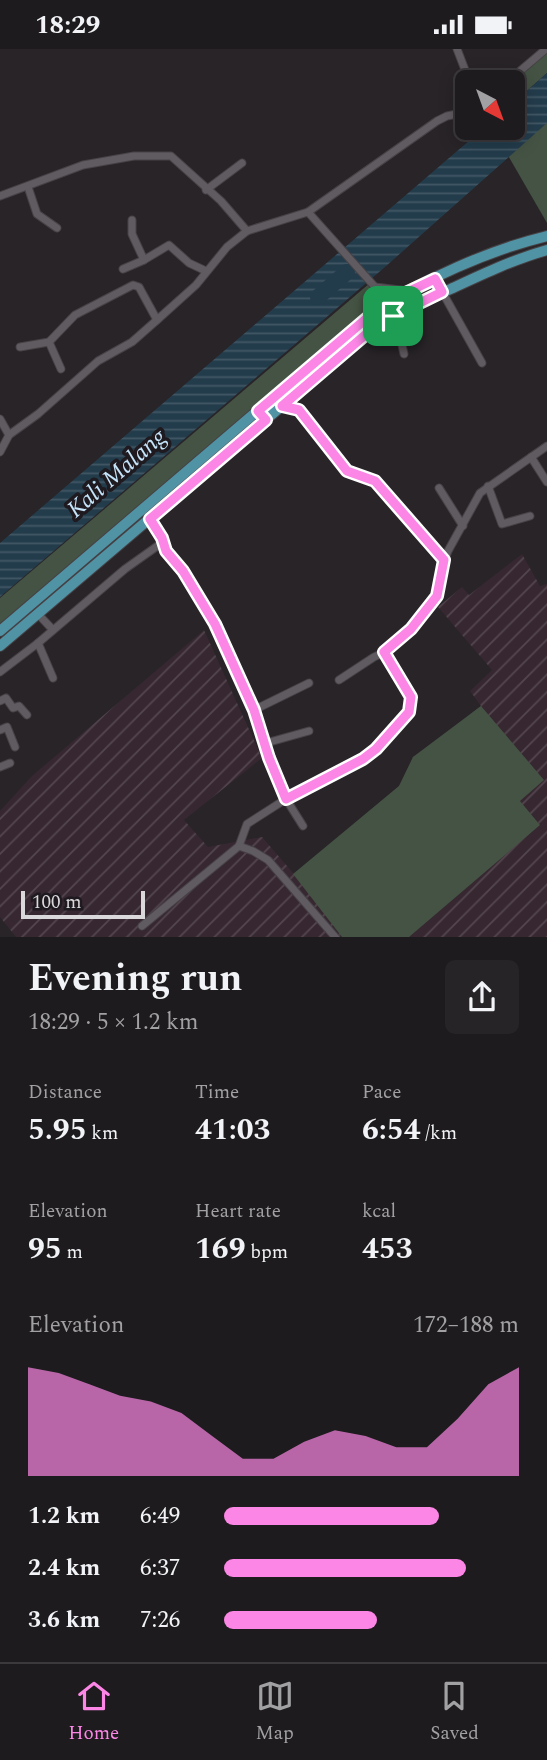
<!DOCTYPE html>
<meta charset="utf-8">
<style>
body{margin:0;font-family:Spectral,serif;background:#262427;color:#f1f3f6;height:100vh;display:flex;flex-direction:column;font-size:26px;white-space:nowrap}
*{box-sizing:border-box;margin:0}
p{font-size:23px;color:#a1a1a4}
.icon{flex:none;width:38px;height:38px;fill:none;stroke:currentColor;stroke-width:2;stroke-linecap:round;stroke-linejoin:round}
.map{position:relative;height:888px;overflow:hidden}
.side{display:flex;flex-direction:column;background:#1e1b1e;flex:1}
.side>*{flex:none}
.needle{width:46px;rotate:139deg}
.buttons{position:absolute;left:455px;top:21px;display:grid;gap:14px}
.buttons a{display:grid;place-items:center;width:70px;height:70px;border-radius:10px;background:#1e1b1e;box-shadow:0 4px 18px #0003,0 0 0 2px #3c393c;font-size:35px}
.scale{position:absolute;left:21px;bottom:18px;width:124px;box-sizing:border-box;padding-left:7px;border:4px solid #dbd8db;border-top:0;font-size:19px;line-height:24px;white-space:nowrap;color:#dbd8db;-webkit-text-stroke:5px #1e1a1f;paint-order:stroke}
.pin{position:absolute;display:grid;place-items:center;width:60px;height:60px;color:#fff;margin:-30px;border-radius:14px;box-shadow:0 4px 10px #0006}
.round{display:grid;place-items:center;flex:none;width:74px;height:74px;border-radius:10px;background:#262427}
.overview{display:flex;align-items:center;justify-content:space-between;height:119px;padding:0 28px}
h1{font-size:38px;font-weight:700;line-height:52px}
.stats{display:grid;grid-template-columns:repeat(3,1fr);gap:10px;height:119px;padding:7px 28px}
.stats div{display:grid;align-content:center}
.stats b{font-size:30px;font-weight:700}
.stats small{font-size:19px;font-weight:400}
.stats p{font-size:19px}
.chart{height:196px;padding:14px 28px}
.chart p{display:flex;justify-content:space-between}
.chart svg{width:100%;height:126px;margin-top:7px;fill:#fb86e5;opacity:.7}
ul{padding:0 28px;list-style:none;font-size:23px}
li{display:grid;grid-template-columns:112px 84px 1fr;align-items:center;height:52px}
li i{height:18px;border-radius:9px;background:#fb86e5}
.status{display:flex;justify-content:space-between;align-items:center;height:49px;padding:0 35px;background:#1e1b1e;direction:ltr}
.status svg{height:19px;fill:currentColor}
.tab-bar{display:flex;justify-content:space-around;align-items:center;height:98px;border-top:2px solid #3c393c;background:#1e1b1e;font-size:19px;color:#a1a1a4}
.tab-bar a{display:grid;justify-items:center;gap:4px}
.tab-bar .on{color:#fb86e5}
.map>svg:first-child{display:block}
.industrial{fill:url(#industrial-furrows)}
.green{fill:#445344}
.water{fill:url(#water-rules)}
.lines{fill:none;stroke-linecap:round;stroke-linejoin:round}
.river{stroke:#233c4c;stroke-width:16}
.minor-casing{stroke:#464246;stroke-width:9}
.primary-casing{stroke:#464246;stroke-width:12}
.minor{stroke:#605b60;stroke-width:7}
.primary{stroke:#5093a5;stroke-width:10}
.route-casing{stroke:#fff;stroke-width:14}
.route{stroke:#fb86e5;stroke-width:9}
.labels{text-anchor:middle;stroke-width:7;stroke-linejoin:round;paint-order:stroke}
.water-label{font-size:24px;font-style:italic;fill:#c5e3f9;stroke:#1e1a1f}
</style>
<div class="status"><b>18:29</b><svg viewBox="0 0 49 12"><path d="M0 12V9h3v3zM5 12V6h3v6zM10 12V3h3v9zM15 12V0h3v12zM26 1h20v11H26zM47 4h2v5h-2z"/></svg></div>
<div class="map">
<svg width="547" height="889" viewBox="0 0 547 889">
<defs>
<pattern id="industrial-furrows" width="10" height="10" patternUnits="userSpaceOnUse" patternTransform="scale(1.75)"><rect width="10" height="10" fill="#372731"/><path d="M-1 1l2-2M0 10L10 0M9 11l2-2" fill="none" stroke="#53464e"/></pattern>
<pattern id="water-rules" width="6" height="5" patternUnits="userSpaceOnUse" patternTransform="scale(1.75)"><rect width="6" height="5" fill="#233c4c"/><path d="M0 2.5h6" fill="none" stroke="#425765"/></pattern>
</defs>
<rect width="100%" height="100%" fill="#282428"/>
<polygon class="industrial" points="522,505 540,537 547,535 547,888 16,888 0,868 0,762 32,727 204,581 262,709 184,771 208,798 262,788 294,825 399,737 413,708 481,657 470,642 492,621 438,558 462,538 469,546"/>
<g class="green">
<polygon points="547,1 547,24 513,54 513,33 506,33"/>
<polygon points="547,57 547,174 499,91"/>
<polygon points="370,234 374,239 373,263 0,582 0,549"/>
<polygon points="481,657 544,731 520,752 540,776 409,888 342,888 293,825 399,737 413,708"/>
</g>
<polygon class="water" points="547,24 547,74 385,218 0,548 0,494 484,79 513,79 513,54"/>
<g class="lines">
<polyline class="river" points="318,248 347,223"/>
<g class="minor-casing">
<g id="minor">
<polyline points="457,0 467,26 473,33"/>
<polyline points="507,33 546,0"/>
<polyline points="28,138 37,165 57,179"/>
<polyline points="206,141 242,114"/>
<polyline points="0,147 83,116 134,107 171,107 221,152 247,182"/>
<polyline points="308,163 437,72 447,67 467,63"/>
<polyline points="132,171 132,185 144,211"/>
<polyline points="123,220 144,211 169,196 189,214 206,222"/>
<polyline points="435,230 482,314"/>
<polyline points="384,256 397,274 404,305"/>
<polyline points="373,263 375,238"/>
<polyline points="49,293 61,320"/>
<polyline points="20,298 49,293 75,266 133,236 139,238 157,271"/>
<polyline points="282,357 299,361 347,422 375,432 444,511"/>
<polyline points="0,370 9,386"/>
<polyline points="0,403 9,386 38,365 98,312 132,293 157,271 196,236 227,198 247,182 308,163 375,238 409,242"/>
<polyline points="531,408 547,433"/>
<polyline points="488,437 502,475 530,467"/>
<polyline points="439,439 463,477"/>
<polyline points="147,467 162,489 166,502 183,522 216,575 254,661 269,709 286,750 303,777"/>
<polyline points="38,565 53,581"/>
<polyline points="38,594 53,629"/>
<polyline points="0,623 38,594 125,520 163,493"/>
<polyline points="339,631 374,608 385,603"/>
<polyline points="0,652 6,649 13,659 19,657 27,666"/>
<polyline points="254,661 309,634"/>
<polyline points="0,681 7,678 15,698"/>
<polyline points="266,694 309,682"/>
<polyline points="0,718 10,714"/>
<polyline points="239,797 247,775 286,750 363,710 376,700 409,663 411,648 385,603 411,580 437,547 442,518 448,502 480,444 547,397"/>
<polyline points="142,877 239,797 253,802 268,811 336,889"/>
</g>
</g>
<g class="primary-casing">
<g id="primary">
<path d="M 0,582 L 373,263 C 423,231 489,201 547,187"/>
<path d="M 0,597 L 371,281 C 397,263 426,251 455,238 C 485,224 515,210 547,201"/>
</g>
</g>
<use href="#minor" class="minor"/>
<use href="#primary" class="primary"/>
</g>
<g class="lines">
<g class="route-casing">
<polygon id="route" points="435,230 442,243 393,267 371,281 282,357 299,361 347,422 375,432 444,511 437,547 411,580 384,603 411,648 409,663 376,700 363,710 286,750 269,709 254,661 215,575 183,522 166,502 162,489 150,470 266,371 258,362 373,264 397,248"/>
</g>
<use href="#route" class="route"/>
</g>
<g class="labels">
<g class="water-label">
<text transform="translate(116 424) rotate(-41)" y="8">Kali Malang</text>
</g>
</g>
</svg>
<div class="buttons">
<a><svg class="needle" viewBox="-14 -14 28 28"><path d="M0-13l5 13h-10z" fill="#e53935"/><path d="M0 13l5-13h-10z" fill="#a1a1a4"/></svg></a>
</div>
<div class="scale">100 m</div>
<div class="pin" style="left:393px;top:267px;background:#1e9e55"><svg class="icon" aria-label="arrive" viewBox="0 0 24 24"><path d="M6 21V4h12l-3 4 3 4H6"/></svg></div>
</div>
<section class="side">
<div class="overview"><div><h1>Evening run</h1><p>18:29 · 5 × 1.2 km</p></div><a class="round"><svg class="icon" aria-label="share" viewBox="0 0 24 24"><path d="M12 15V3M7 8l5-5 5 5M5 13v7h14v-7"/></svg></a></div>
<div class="stats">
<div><p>Distance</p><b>5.95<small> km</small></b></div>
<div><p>Time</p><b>41:03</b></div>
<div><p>Pace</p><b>6:54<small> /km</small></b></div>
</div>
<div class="stats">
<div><p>Elevation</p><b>95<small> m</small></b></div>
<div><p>Heart rate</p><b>169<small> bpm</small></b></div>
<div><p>kcal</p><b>453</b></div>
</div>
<div class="chart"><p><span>Elevation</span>172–188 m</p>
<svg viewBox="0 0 160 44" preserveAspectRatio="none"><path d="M0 44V6L10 8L20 12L30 16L40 18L50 22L60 30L70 38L80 38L90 32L100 28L110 30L120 34L130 34L140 24L150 12L160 6V44z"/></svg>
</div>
<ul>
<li><b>1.2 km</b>6:49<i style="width:73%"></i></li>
<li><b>2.4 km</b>6:37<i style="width:82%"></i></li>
<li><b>3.6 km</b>7:26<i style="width:52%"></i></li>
</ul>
</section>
<nav class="tab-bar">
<a class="on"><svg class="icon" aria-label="home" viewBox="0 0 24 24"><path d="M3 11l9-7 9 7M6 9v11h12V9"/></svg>Home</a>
<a><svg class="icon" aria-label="map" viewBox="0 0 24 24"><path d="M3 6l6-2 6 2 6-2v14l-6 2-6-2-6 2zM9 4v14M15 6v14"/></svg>Map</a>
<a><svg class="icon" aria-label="saved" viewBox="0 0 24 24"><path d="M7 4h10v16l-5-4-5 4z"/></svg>Saved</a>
</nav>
